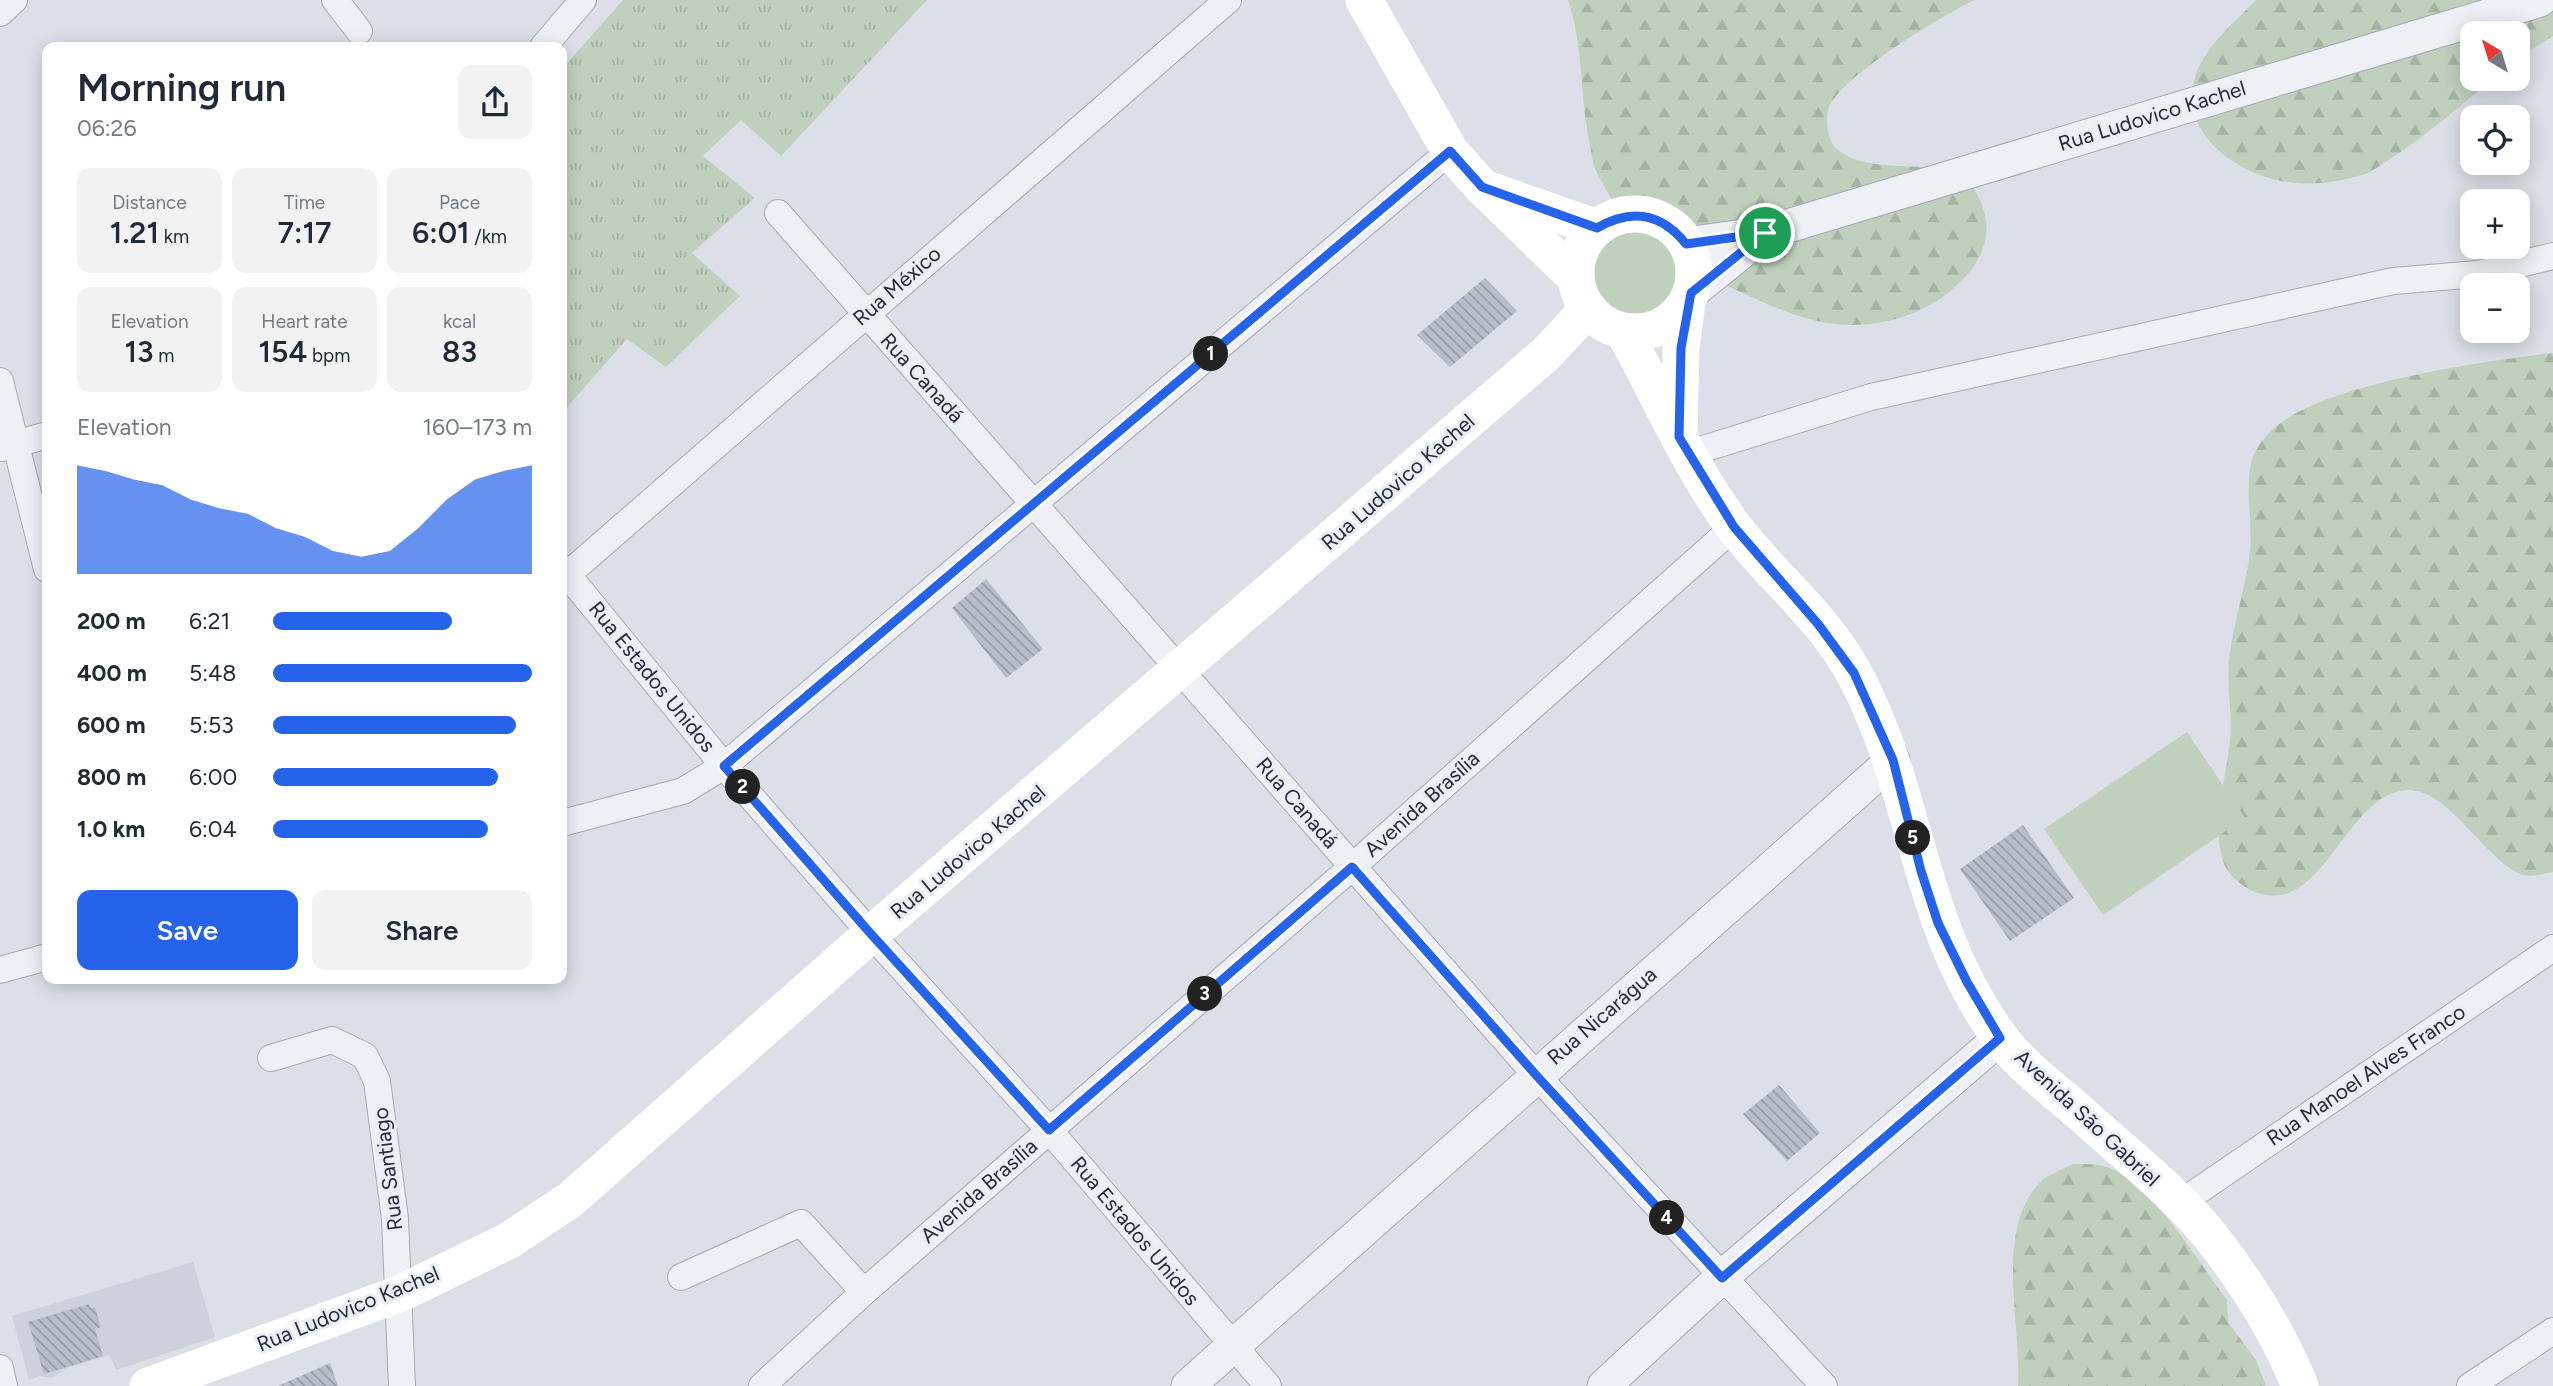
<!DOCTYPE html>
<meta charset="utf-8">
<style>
body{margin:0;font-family:Figtree,sans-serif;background:#f2f2f3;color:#1f2937;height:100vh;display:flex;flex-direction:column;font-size:26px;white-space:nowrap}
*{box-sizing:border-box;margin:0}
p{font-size:23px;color:#747a83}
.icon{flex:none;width:38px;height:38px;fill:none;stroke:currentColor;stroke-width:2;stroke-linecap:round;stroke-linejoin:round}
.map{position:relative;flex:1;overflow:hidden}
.side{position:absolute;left:42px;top:42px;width:525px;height:942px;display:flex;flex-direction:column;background:#fff;border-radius:14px;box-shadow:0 4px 18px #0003}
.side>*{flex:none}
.needle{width:46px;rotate:322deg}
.controls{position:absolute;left:2460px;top:21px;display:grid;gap:14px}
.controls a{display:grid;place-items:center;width:70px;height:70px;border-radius:14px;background:#fff;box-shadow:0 4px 18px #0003;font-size:35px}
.pin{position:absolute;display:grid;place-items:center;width:60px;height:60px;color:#fff;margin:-30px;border:4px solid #fff;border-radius:50%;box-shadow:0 2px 7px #0007}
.km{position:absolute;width:35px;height:35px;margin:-18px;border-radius:50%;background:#222;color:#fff;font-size:19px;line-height:35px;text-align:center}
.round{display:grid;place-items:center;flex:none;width:74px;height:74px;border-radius:14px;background:#f2f2f3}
.headline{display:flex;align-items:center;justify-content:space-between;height:119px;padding:0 35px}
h1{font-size:38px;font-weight:600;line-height:52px}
.metrics{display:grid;grid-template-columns:repeat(3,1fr);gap:10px;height:119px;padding:7px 35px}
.metrics div{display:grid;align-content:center;border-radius:14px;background:#f2f2f3;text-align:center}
.metrics b{font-size:30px;font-weight:600}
.metrics small{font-size:19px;font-weight:400}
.metrics p{font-size:19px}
.chart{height:196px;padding:14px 35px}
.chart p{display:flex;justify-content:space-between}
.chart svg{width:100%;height:126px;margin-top:7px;fill:#2563eb;opacity:.7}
.button{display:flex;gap:14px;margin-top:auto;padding:14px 35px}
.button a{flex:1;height:80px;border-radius:14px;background:#2563eb;color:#fff;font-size:28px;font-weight:600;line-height:80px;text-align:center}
.button a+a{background:#f2f2f3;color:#1f2937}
ul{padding:0 35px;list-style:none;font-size:23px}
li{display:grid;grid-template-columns:112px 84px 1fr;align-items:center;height:52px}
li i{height:18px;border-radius:9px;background:#2563eb}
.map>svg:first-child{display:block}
.built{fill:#ced1dc}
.grass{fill:url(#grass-tufts)}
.forest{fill:url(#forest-firs)}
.park{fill:#bfd1bc}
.building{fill:url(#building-back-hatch)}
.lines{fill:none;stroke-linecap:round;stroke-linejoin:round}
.minor-casing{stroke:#a5a9b4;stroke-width:28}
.tertiary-casing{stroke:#a5a9b4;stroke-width:35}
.minor{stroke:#eef0f5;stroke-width:26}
.tertiary{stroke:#eef0f5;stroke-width:33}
.secondary{stroke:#fff;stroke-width:37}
.route-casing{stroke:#fff;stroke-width:14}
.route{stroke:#2563eb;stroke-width:9}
.labels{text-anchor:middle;stroke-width:6;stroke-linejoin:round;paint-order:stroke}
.street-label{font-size:21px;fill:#252b3e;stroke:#ebeef5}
</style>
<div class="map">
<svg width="2553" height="1386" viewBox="0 0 2553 1386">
<defs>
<pattern id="grass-tufts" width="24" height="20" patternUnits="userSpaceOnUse" patternTransform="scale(1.75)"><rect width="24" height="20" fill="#bfd1bc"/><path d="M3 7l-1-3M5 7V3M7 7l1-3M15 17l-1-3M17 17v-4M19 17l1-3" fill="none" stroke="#a4b4a3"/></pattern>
<pattern id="forest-firs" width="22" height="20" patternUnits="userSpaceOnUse" patternTransform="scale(1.75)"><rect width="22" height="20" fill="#bfd1bc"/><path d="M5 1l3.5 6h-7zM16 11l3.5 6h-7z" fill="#a4b4a3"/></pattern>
<pattern id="building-back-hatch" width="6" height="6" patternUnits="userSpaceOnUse" patternTransform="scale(1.75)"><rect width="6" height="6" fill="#b9bdca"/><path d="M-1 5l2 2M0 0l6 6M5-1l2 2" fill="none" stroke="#969aa5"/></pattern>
</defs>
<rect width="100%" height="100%" fill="#dcdfe7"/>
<polygon class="built" points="193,1262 215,1337 116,1370 110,1355 64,1369 53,1378 40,1376 29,1380 12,1316"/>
<polygon class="grass" points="623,0 927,0 781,156 741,120 703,156 755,198 692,253 740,296 666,367 627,339 562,413 562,69"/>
<g class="forest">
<path d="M 1568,0 L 1975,0 C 1941,16 1847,73 1830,105 C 1824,117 1827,142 1838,150 C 1882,185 1969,139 1985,215 C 1990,238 1982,257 1967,275 C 1929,318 1868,334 1813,320 C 1783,313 1755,298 1727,286 C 1705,277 1666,263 1649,247 C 1627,228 1610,197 1596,171 C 1592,162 1591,150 1589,140 C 1580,94 1583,44 1568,0 Z"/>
<path d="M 2256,0 L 2553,0 L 2553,36 L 2518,58 L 2518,33 L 2473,33 L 2473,79 L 2493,79 C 2460,106 2428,134 2392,158 C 2383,163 2374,171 2365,174 C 2342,181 2320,185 2296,183 C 2243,179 2175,136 2196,74 C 2207,44 2235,22 2256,0 Z"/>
<path d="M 2553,353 L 2553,872 C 2546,873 2537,876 2530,876 C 2493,874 2453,791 2410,790 C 2348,789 2326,911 2261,894 C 2246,890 2228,877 2223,861 C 2211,823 2226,780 2230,741 C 2233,714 2226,686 2229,660 C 2233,623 2246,588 2250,551 C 2253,520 2244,491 2252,459 C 2255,450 2264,438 2271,431 C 2318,384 2486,361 2553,353 Z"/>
<path d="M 2073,1164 C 2088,1164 2102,1163 2116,1171 C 2160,1196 2197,1260 2227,1300 L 2228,1322 L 2256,1360 L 2266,1386 L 2018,1386 C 2022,1326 1992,1224 2044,1179 C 2052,1173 2064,1169 2073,1164 Z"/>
</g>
<g class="park">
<circle cx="1634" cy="273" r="51"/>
<polygon points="2187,732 2245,818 2103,915 2044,829"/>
</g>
<g class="building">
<polygon points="1485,278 1517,311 1450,367 1417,335"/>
<polygon points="986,579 1043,649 1006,678 952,608"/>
<polygon points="2023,825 2074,898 2010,941 1960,869"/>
<polygon points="1779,1085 1820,1133 1787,1161 1743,1114"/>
<polygon points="89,1304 90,1308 95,1307 101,1327 95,1329 103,1356 44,1374 28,1322"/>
<polygon points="330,1363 338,1386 278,1386"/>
</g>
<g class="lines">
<g class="minor-casing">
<g id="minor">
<polyline points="335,0 359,31"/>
<polyline points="0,13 14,0"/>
<polyline points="543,47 583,0"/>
<polyline points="778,213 1536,1075 1824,1386"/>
<polyline points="0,381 47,569"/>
<polyline points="2,448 47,435"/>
<polyline points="1687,454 1871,397 2393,281 2478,274 2553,256"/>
<polyline points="562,568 724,766 871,934 1049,1130 1268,1386"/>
<polyline points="568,574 1228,0"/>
<polyline points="562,823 683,791 724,766 1450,151"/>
<polyline points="0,970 47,957"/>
<polyline points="271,1058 332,1040 365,1056 377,1081 395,1219 402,1386"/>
<polyline points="2179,1204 2553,948"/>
<polyline points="681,1277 801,1223 864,1292"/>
<polyline points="0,1368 4,1386"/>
<polyline points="762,1386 864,1292 1352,867 1734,527"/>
<polyline points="2470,1386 2553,1331"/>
</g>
</g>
<g class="tertiary-casing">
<g id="tertiary">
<polyline points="1686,244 1765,233 2540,0"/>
<polyline points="1691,293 1765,233"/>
<polyline points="1188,1386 1893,760"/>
<polyline points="1604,1386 1722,1277 2000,1038"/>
</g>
</g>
<use href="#minor" class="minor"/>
<use href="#tertiary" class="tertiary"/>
<g class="secondary">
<polyline points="1364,0 1450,151 1482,187 1575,277"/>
<polyline points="1492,191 1597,228"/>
<circle cx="1635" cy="273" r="59"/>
<path d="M 1624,332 C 1660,397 1689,466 1734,527 C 1772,577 1826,619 1855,675 C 1918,793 1917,924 1999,1036 C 2021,1067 2059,1093 2087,1119 C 2129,1157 2177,1194 2212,1238 C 2247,1283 2279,1334 2300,1386"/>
<polyline points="1679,432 1681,348 1687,302"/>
<polyline points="148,1386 399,1294 508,1241 570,1200 871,934 1546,354 1587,310"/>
</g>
</g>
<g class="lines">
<g class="route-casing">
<path id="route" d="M 1450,151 L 1482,187 L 1597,228 C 1632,208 1661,213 1686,244 L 1765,233 L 1691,293 L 1681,348 L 1679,437 L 1734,527 L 1818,624 L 1854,673 L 1893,760 L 1921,871 L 1938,923 L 1967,982 L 2000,1038 L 1722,1278 L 1536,1075 L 1352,867 L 1049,1130 L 871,934 L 724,766 Z"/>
</g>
<use href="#route" class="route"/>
</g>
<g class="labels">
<g class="street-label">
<text transform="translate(2152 116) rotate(-17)" y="7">Rua Ludovico Kachel</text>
<text transform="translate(897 286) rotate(-41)" y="7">Rua México</text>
<text transform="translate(922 378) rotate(48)" y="7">Rua Canadá</text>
<text transform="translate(1398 482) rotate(-41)" y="7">Rua Ludovico Kachel</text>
<text transform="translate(652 677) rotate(51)" y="7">Rua Estados Unidos</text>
<text transform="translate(1297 803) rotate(49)" y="7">Rua Canadá</text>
<text transform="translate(1422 804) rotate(-42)" y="7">Avenida Brasília</text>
<text transform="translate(968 852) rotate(-40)" y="7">Rua Ludovico Kachel</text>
<text transform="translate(1602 1016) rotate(-41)" y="7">Rua Nicarágua</text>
<text transform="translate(2366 1075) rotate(-34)" y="7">Rua Manoel Alves Franco</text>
<text transform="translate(2087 1118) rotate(43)" y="7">Avenida São Gabriel</text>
<text transform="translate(388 1169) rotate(-97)" y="7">Rua Santiago</text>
<text transform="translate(979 1191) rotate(-41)" y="7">Avenida Brasília</text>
<text transform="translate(1135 1231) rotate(50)" y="7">Rua Estados Unidos</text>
<text transform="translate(348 1309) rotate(-22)" y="7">Rua Ludovico Kachel</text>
</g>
</g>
</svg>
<div class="controls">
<a><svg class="needle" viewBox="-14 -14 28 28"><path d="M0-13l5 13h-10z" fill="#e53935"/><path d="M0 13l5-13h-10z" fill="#747a83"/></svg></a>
<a><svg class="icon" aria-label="locate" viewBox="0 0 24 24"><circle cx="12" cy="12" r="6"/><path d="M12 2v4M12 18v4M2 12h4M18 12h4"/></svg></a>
<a>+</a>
<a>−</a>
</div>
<div class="pin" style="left:1765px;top:233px;background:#1e9e55"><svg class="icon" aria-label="arrive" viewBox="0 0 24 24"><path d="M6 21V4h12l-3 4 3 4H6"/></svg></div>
<b class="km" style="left:1211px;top:354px">1</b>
<b class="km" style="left:743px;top:787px">2</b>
<b class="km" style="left:1205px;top:994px">3</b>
<b class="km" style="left:1667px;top:1218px">4</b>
<b class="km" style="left:1913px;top:838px">5</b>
<section class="side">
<div class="headline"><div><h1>Morning run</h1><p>06:26</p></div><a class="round"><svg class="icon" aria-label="share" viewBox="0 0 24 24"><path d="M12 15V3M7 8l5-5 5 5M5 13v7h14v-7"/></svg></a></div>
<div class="metrics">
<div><p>Distance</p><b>1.21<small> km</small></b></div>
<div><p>Time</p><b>7:17</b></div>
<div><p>Pace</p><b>6:01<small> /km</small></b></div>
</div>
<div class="metrics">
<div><p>Elevation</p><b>13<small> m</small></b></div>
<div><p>Heart rate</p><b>154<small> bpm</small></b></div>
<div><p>kcal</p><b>83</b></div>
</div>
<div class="chart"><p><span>Elevation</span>160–173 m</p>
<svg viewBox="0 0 160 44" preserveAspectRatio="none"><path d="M0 44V6L10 8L20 11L30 13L40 18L50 21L60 23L70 28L80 31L90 36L100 38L110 36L120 28L130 18L140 11L150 8L160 6V44z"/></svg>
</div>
<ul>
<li><b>200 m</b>6:21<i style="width:69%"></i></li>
<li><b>400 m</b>5:48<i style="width:100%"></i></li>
<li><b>600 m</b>5:53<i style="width:94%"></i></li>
<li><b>800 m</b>6:00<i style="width:87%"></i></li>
<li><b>1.0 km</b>6:04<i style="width:83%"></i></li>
</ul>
<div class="button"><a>Save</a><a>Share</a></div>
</section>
</div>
